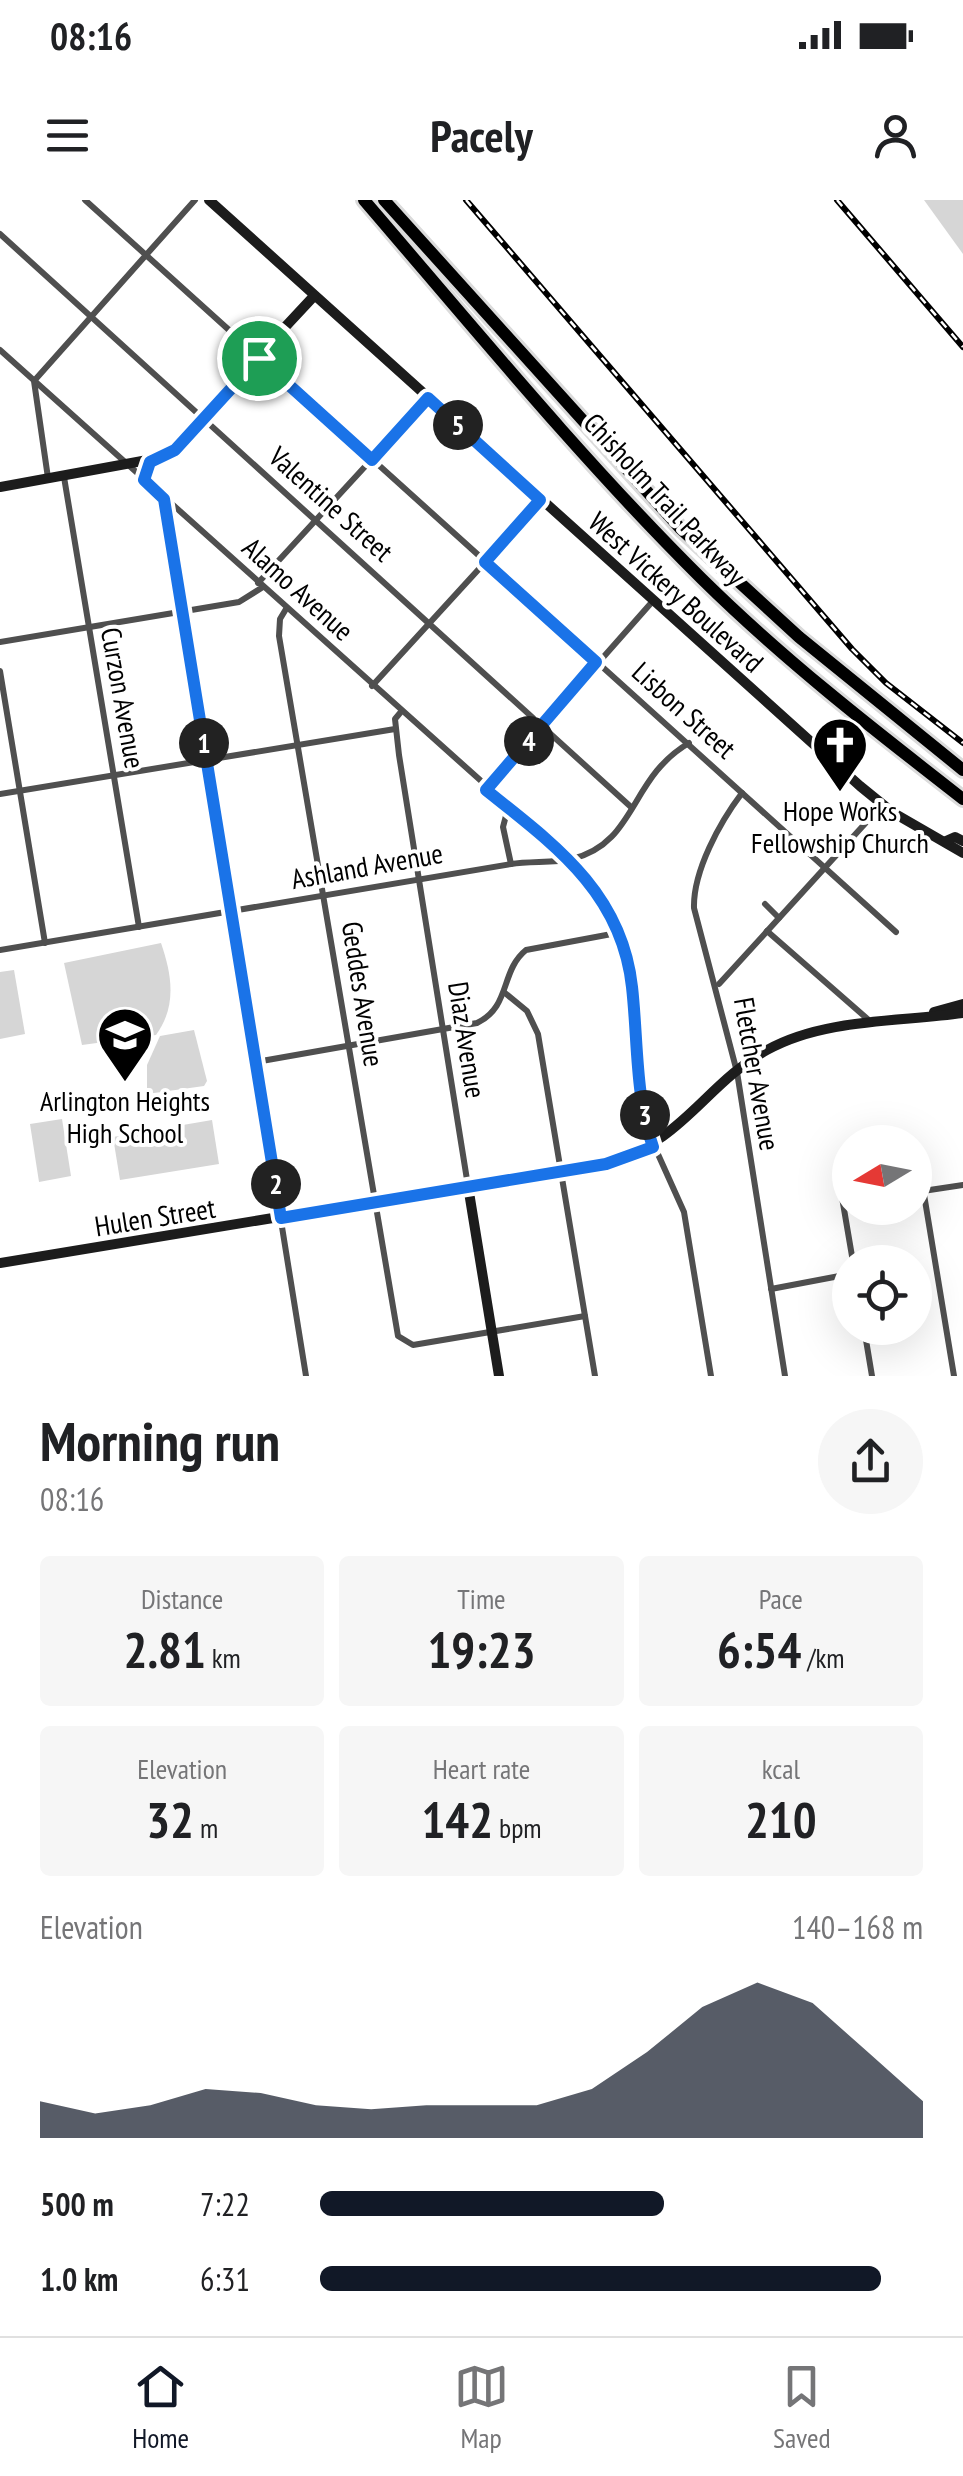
<!DOCTYPE html>
<meta charset="utf-8">
<style>
body{margin:0;font-family:"PT Sans Narrow",sans-serif;background:#f6f6f6;color:#202124;height:100vh;display:flex;flex-direction:column;font-size:38px;white-space:nowrap}
*{box-sizing:border-box;margin:0}
p{font-size:32px;color:#757577}
.icon{flex:none;width:55px;height:55px;fill:none;stroke:currentColor;stroke-width:2;stroke-linecap:round;stroke-linejoin:round}
.map{position:relative;height:1176px;overflow:hidden}
.side{display:flex;flex-direction:column;background:#fff;flex:1}
.side>*{flex:none}
.needle{width:65px;rotate:260deg}
.tools{position:absolute;left:832px;top:925px;display:grid;gap:20px}
.tools a{display:grid;place-items:center;width:100px;height:100px;border-radius:50%;background:#fff;box-shadow:0 10px 40px #0002;font-size:50px}
.pin{position:absolute;display:grid;place-items:center;width:85px;height:85px;color:#fff;margin:-42px;border:5px solid #fff;border-radius:50%;box-shadow:0 2px 10px #0007}
.km{position:absolute;width:50px;height:50px;margin:-25px;border-radius:50%;background:#222;color:#fff;font-size:28px;line-height:50px;text-align:center}
.round{display:grid;place-items:center;flex:none;width:105px;height:105px;border-radius:52px;background:#f6f6f6}
.head{display:flex;align-items:center;justify-content:space-between;height:170px;padding:0 40px}
h1{font-size:55px;font-weight:600;line-height:75px}
.stats{display:grid;grid-template-columns:repeat(3,1fr);gap:15px;height:170px;padding:10px 40px}
.stats div{display:grid;align-content:center;border-radius:10px;background:#f6f6f6;text-align:center}
.stats b{font-size:50px;font-weight:600}
.stats small{font-size:28px;font-weight:400}
.stats p{font-size:28px}
.chart{height:280px;padding:20px 40px}
.chart p{display:flex;justify-content:space-between}
.chart svg{width:100%;height:180px;margin-top:10px;fill:#111827;opacity:.7}
ul{padding:0 40px;list-style:none;font-size:32px}
li{display:grid;grid-template-columns:160px 120px 1fr;align-items:center;height:75px}
li i{height:25px;border-radius:12px;background:#111827}
.status{display:flex;justify-content:space-between;align-items:center;height:70px;padding:0 50px;background:#fff;direction:ltr}
.status svg{height:28px;fill:currentColor}
header{display:flex;justify-content:space-between;align-items:center;height:130px;padding:0 40px;background:#fff;font-size:45px;font-weight:600}
.tabs{display:flex;justify-content:space-around;align-items:center;height:140px;border-top:2px solid #e0e0e0;background:#fff;font-size:28px;color:#757577}
.tabs a{display:grid;justify-items:center;gap:5px}
.tabs .current{color:#111827}
.map>svg:first-child{display:block}
.green{fill:#d6d6d6}
.lines{fill:none;stroke-linecap:round;stroke-linejoin:round}
.highway-casing{stroke:#dbdbdb;stroke-width:18}
.street{stroke:#4f4f4f;stroke-width:6}
.secondary{stroke:#1c1c1c;stroke-width:10}
.highway{stroke:#000;stroke-width:12}
.rail-casing{stroke:#000;stroke-width:6}
.rail{stroke:#fff;stroke-width:2.5;stroke-dasharray:8;stroke-linecap:butt}
.route-casing{stroke:#fff;stroke-width:20}
.route{stroke:#1a73e8;stroke-width:12}
.labels{text-anchor:middle;stroke-width:8;stroke-linejoin:round;paint-order:stroke}
.street-label{font-size:28px;fill:#000;stroke:#fff}
.poi-label{font-size:28px;fill:#000;stroke:#fff}
</style>
<div class="status"><b>08:16</b><svg viewBox="0 0 49 12"><path d="M0 12V9h3v3zM5 12V6h3v6zM10 12V3h3v9zM15 12V0h3v12zM26 1h20v11H26zM47 4h2v5h-2z"/></svg></div>
<header><svg class="icon" aria-label="menu" viewBox="0 0 24 24"><path d="M4 6h16M4 12h16M4 18h16"/></svg>Pacely<svg class="icon" aria-label="person" viewBox="0 0 24 24"><circle cx="12" cy="8" r="4"/><path d="M4 21q1-7 8-7t8 7"/></svg></header>
<div class="map">
<svg width="963" height="1176" viewBox="0 0 963 1176">
<rect width="100%" height="100%" fill="#fff"/>
<g class="green">
<polygon points="924,0 963,0 963,54"/>
<path d="M 161,743 C 172,775 177,806 156,835 L 82,845 L 64,763 Z"/>
<polygon points="14,770 25,834 0,839 0,772"/>
<polygon points="194,830 207,881 204,886 147,894 147,865 160,836"/>
<polygon points="62,919 71,976 39,982 30,924"/>
<polygon points="212,920 219,964 120,980 113,937"/>
</g>
<g class="lines">
<g class="highway-casing">
<g id="highway">
<path d="M 364,0 C 474,128 582,260 702,379 C 783,459 873,529 963,599"/>
<polyline points="384,0 680,328 799,437 963,570"/>
</g>
</g>
<g class="street">
<polyline points="85,0 896,732"/>
<polyline points="0,34 631,607"/>
<polyline points="0,150 585,674 602,695 629,764 648,932 684,1012 711,1176"/>
<polyline points="64,277 139,727"/>
<polyline points="48,278 34,181 195,0"/>
<polyline points="165,300 306,1176"/>
<polyline points="258,383 428,198"/>
<polyline points="286,409 280,419 279,436 398,1136 413,1145 585,1116"/>
<polyline points="0,442 239,402 263,387"/>
<polyline points="0,471 45,743"/>
<polyline points="372,486 541,301"/>
<polyline points="400,513 395,519 399,555 468,986"/>
<polyline points="486,590 652,402"/>
<path d="M 742,593 C 720,622 693,671 694,708 L 737,872 L 785,1176"/>
<polyline points="0,594 395,529"/>
<polyline points="508,608 503,627 511,664"/>
<polyline points="765,704 779,718"/>
<polyline points="767,731 871,822"/>
<path d="M 0,750 L 511,664 C 530,661 554,663 572,659 C 637,643 629,578 689,543"/>
<polyline points="719,784 882,605"/>
<polyline points="505,793 527,811 538,834 595,1176"/>
<path d="M 256,862 L 477,823 C 511,807 500,771 526,750 L 617,733"/>
<polyline points="917,952 954,1176"/>
<polyline points="837,968 853,1062"/>
<polyline points="923,991 963,985"/>
<polyline points="771,1089 850,1074"/>
<polyline points="864,1128 872,1176"/>
</g>
<g class="secondary">
<polyline points="209,0 860,586 892,612 963,653"/>
<polyline points="144,280 150,262"/>
<polyline points="0,287 164,257 314,96"/>
<polyline points="946,641 955,637 963,641"/>
<polyline points="934,812 963,804"/>
<polyline points="468,986 499,1176"/>
<path d="M 0,1063 L 606,963 C 684,942 704,885 767,850 C 824,818 901,822 963,813"/>
</g>
<use href="#highway" class="highway"/>
<g class="rail-casing">
<g id="rail">
<polyline points="466,0 852,449 886,483 963,543"/>
<polyline points="837,0 963,147"/>
</g>
</g>
<use href="#rail" class="rail"/>
</g>
<g class="lines">
<g class="route-casing">
<path id="route" d="M 259,158 L 372,260 L 428,198 L 540,300 L 485,362 L 596,462 L 486,590 C 555,645 622,693 632,787 C 638,840 635,896 653,947 L 606,964 L 281,1018 L 164,299 L 144,280 L 150,262 L 175,250 Z"/>
</g>
<use href="#route" class="route"/>
</g>
<defs>
<g id="church-pin" transform="scale(2.875)"><path d="M0 17L-7.5 6A9.5 9.5 0 1 1 7.5 6Z" fill="#000" stroke="#fff"/><path d="M-1.2-6h2.4v3.5h3.3v2.4h-3.3V6h-2.4V-.1h-3.3v-2.4h3.3Z" fill="#fff"/></g>
<g id="school-pin" transform="scale(2.875)"><path d="M0 17L-7.5 6A9.5 9.5 0 1 1 7.5 6Z" fill="#000" stroke="#fff"/><path d="M0-5L7-2L0 1L-7-2ZM-4 1L0 2.5L4 1V4Q0 6-4 4Z" fill="#fff"/></g>
</defs>
<g fill-rule="evenodd">
<use href="#church-pin" x="840" y="545"/>
<use href="#school-pin" x="125" y="835"/>
</g>
<g class="labels">
<g class="street-label">
<text transform="translate(665 299) rotate(47)" y="10">Chisholm Trail Parkway</text>
<text transform="translate(331 304) rotate(42)" y="10">Valentine Street</text>
<text transform="translate(298 389) rotate(42)" y="10">Alamo Avenue</text>
<text transform="translate(676 392) rotate(42)" y="10">West Vickery Boulevard</text>
<text transform="translate(123 498) rotate(80)" y="10">Curzon Avenue</text>
<text transform="translate(684 510) rotate(42)" y="10">Lisbon Street</text>
<text transform="translate(367 666) rotate(-10)" y="10">Ashland Avenue</text>
<text transform="translate(363 794) rotate(81)" y="10">Geddes Avenue</text>
<text transform="translate(467 840) rotate(81)" y="10">Diaz Avenue</text>
<text transform="translate(757 874) rotate(80)" y="10">Fletcher Avenue</text>
<text transform="translate(155 1017) rotate(-9)" y="10">Hulen Street</text>
</g>
<g class="poi-label">
<text x="840" y="621">Hope Works<tspan x="840" dy="32">Fellowship Church</tspan></text>
<text x="125" y="911">Arlington Heights<tspan x="125" dy="32">High School</tspan></text>
</g>
</g>
</svg>
<div class="tools">
<a><svg class="needle" viewBox="-14 -14 28 28"><path d="M0-13l5 13h-10z" fill="#e53935"/><path d="M0 13l5-13h-10z" fill="#757577"/></svg></a>
<a><svg class="icon" aria-label="locate" viewBox="0 0 24 24"><circle cx="12" cy="12" r="6"/><path d="M12 2v4M12 18v4M2 12h4M18 12h4"/></svg></a>
</div>
<div class="pin" style="left:259px;top:158px;background:#1e9e55"><svg class="icon" aria-label="arrive" viewBox="0 0 24 24"><path d="M6 21V4h12l-3 4 3 4H6"/></svg></div>
<b class="km" style="left:204px;top:543px">1</b>
<b class="km" style="left:276px;top:984px">2</b>
<b class="km" style="left:645px;top:915px">3</b>
<b class="km" style="left:529px;top:541px">4</b>
<b class="km" style="left:458px;top:225px">5</b>
</div>
<section class="side">
<div class="head"><div><h1>Morning run</h1><p>08:16</p></div><a class="round"><svg class="icon" aria-label="share" viewBox="0 0 24 24"><path d="M12 15V3M7 8l5-5 5 5M5 13v7h14v-7"/></svg></a></div>
<div class="stats">
<div><p>Distance</p><b>2.81<small> km</small></b></div>
<div><p>Time</p><b>19:23</b></div>
<div><p>Pace</p><b>6:54<small> /km</small></b></div>
</div>
<div class="stats">
<div><p>Elevation</p><b>32<small> m</small></b></div>
<div><p>Heart rate</p><b>142<small> bpm</small></b></div>
<div><p>kcal</p><b>210</b></div>
</div>
<div class="chart"><p><span>Elevation</span>140–168 m</p>
<svg viewBox="0 0 160 44" preserveAspectRatio="none"><path d="M0 44V35L10 38L20 36L30 32L40 33L50 36L60 37L70 36L80 36L90 36L100 32L110 23L120 12L130 6L140 11L150 23L160 35V44z"/></svg>
</div>
<ul>
<li><b>500 m</b>7:22<i style="width:57%"></i></li>
<li><b>1.0 km</b>6:31<i style="width:93%"></i></li>
</ul>
</section>
<nav class="tabs">
<a class="current"><svg class="icon" aria-label="home" viewBox="0 0 24 24"><path d="M3 11l9-7 9 7M6 9v11h12V9"/></svg>Home</a>
<a><svg class="icon" aria-label="map" viewBox="0 0 24 24"><path d="M3 6l6-2 6 2 6-2v14l-6 2-6-2-6 2zM9 4v14M15 6v14"/></svg>Map</a>
<a><svg class="icon" aria-label="saved" viewBox="0 0 24 24"><path d="M7 4h10v16l-5-4-5 4z"/></svg>Saved</a>
</nav>
